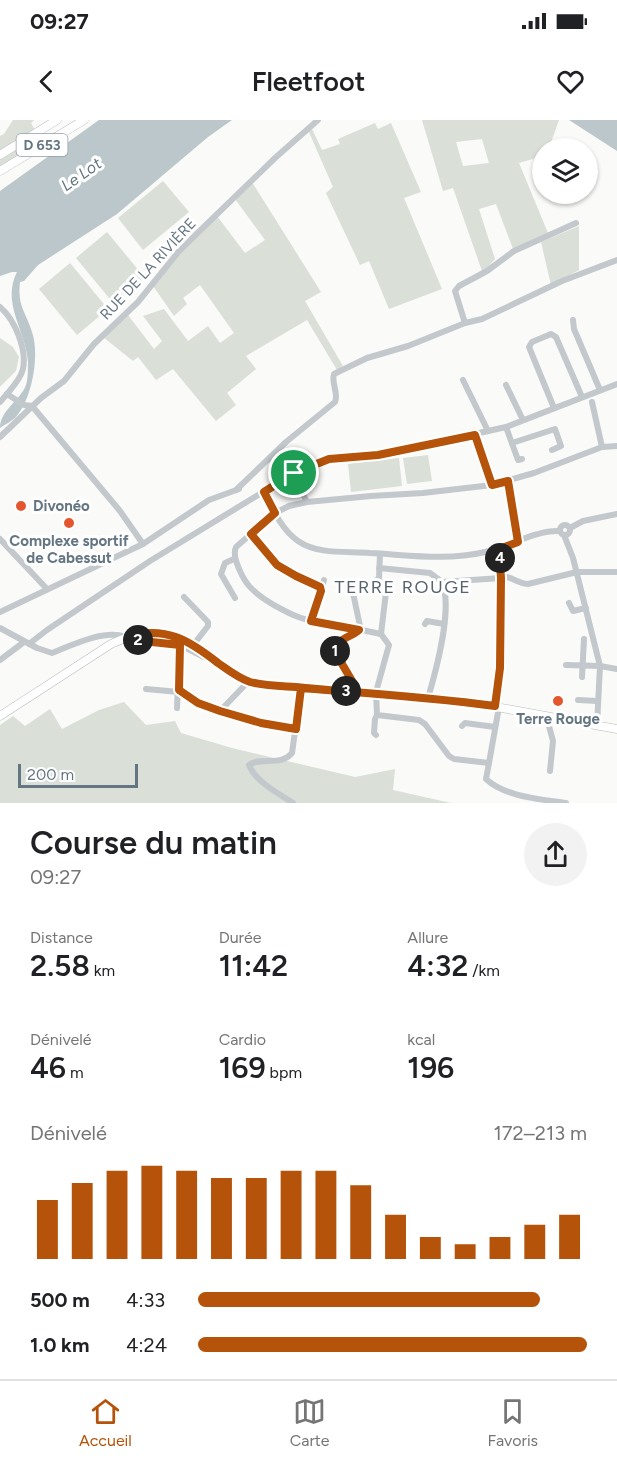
<!DOCTYPE html>
<html lang="fr">
<meta charset="utf-8">
<style>
body{margin:0;font-family:Figtree,sans-serif;background:#f2f2f2;color:#202124;height:100vh;display:flex;flex-direction:column;font-size:22px;white-space:nowrap}
*{box-sizing:border-box;margin:0}
p{font-size:20px;color:#757577}
.icon{flex:none;width:33px;height:33px;fill:none;stroke:currentColor;stroke-width:2;stroke-linecap:round;stroke-linejoin:round}
.map{position:relative;height:683px;overflow:hidden}
.panel{display:flex;flex-direction:column;background:#fff;flex:1}
.panel>*{flex:none}
.controls{position:absolute;left:532px;top:18px;display:grid;gap:12px}
.controls a{display:grid;place-items:center;width:66px;height:66px;border-radius:50%;background:#fff;box-shadow:0 2px 4px #0004;font-size:30px}
.scale{position:absolute;left:18px;bottom:15px;width:120px;box-sizing:border-box;padding-left:6px;border:3px solid #657683;border-top:0;font-size:16px;line-height:21px;white-space:nowrap;color:#657683;-webkit-text-stroke:4px #fff;paint-order:stroke}
.pin{position:absolute;display:grid;place-items:center;width:51px;height:51px;color:#fff;margin:-26px;border:3px solid #fff;border-radius:50%;box-shadow:0 2px 6px #0007}
.km{position:absolute;width:30px;height:30px;margin:-15px;border-radius:50%;background:#222;color:#fff;font-size:16px;line-height:30px;text-align:center}
.round{display:grid;place-items:center;flex:none;width:63px;height:63px;border-radius:32px;background:#f2f2f2}
.overview{display:flex;align-items:center;justify-content:space-between;height:102px;padding:0 30px}
h1{font-size:33px;font-weight:600;line-height:45px}
.metrics{display:grid;grid-template-columns:repeat(3,1fr);gap:9px;height:102px;padding:6px 30px}
.metrics div{display:grid;align-content:center}
.metrics b{font-size:30px;font-weight:600}
.metrics small{font-size:16px;font-weight:400}
.metrics p{font-size:16px}
.chart{height:168px;padding:12px 30px}
.chart p{display:flex;justify-content:space-between}
.chart svg{width:100%;height:108px;margin-top:6px;stroke:#b45309;stroke-width:6}
ul{padding:0 30px;list-style:none;font-size:20px}
li{display:grid;grid-template-columns:96px 72px 1fr;align-items:center;height:45px}
li i{height:15px;border-radius:8px;background:#b45309}
.status{display:flex;justify-content:space-between;align-items:center;height:42px;padding:0 30px;background:#fff;direction:ltr}
.status svg{height:16px;fill:currentColor}
header{display:flex;justify-content:space-between;align-items:center;height:78px;padding:0 30px;background:#fff;font-size:27px;font-weight:600}
.tab-bar{display:flex;justify-content:space-around;align-items:center;height:84px;border-top:2px solid #e0e0e0;background:#fff;font-size:16px;color:#757577}
.tab-bar a{display:grid;justify-items:center;gap:3px}
.tab-bar .active{color:#b45309}
.map>svg:first-child{display:block}
.green{fill:#dadfd7;fill-rule:evenodd}
.water{fill:#bbc7cb}
.lines{fill:none;stroke-linecap:round;stroke-linejoin:round}
.major-casing{stroke:#b5babe;stroke-width:9}
.minor{stroke:#c3c8cc;stroke-width:6}
.major{stroke:#fff;stroke-width:8}
.route-casing{stroke:#fff;stroke-width:12}
.route{stroke:#b45309;stroke-width:8}
.poi-dot{fill:#e4572e;stroke:#fff;stroke-width:2}
.labels{text-anchor:middle;stroke-width:6;stroke-linejoin:round;paint-order:stroke}
.shield{fill:#fff;stroke:#939fa8;stroke-width:1.5}
.shield-label{font-size:14px;font-weight:bold;fill:#657683}
.street-label{font-size:15px;fill:#657683;stroke:#fff}
.poi-label{font-size:15px;font-weight:bold;fill:#657683;stroke:#fff}
.water-label{font-size:16px;font-style:italic;fill:#60757c;stroke:#fff}
.quarter-label{font-size:18px;letter-spacing:1.5px;fill:#57646e;stroke:#fff}
</style>
<div class="status"><b>09:27</b><svg viewBox="0 0 49 12"><path d="M0 12V9h3v3zM5 12V6h3v6zM10 12V3h3v9zM15 12V0h3v12zM26 1h20v11H26zM47 4h2v5h-2z"/></svg></div>
<header><svg class="icon" aria-label="back" viewBox="0 0 24 24"><path d="M15 5l-7 7 7 7"/></svg>Fleetfoot<svg class="icon" aria-label="heart" viewBox="0 0 24 24"><path d="M12 20l-8-8c-3-5 5-10 8-4 3-6 11-1 8 4z"/></svg></header>
<div class="map">
<svg width="617" height="683" viewBox="0 0 617 683">
<rect width="100%" height="100%" fill="#fafaf8"/>
<g class="green">
<polygon points="13,0 34,0 31,3 41,21 0,48 0,16 4,14"/>
<path d="M 422,0 L 559,0 L 549,28 L 543,28 L 543,36 L 519,43 L 548,113 L 513,129 L 496,84 L 479,89 L 495,139 L 487,148 L 482,151 L 453,68 L 443,71 ZM 482,19 L 489,43 L 463,46 L 456,22 Z"/>
<polygon points="375,3 378,9 391,3 421,72 404,78 442,169 389,189 369,141 360,145 326,73 333,67 308,10 312,9 313,11 322,30 340,24 338,19"/>
<polygon points="163,61 189,92 143,130 118,98"/>
<polygon points="252,62 321,172 305,181 343,246 337,250 307,200 246,236 256,249 227,273 236,285 216,301 173,249 156,260 138,237 133,241 103,217 128,195 154,229 162,221 143,196 164,189 188,221 208,206 220,223 234,213 200,165 183,178 187,184 174,196 153,166 183,130 217,96 245,133 265,120 235,79"/>
<polygon points="579,106 579,150 551,165 541,122"/>
<polygon points="107,112 145,158 114,184 76,138"/>
<polygon points="70,143 108,189 77,215 39,169"/>
<polygon points="0,218 13,227 19,237 16,251 0,267"/>
<polygon points="428,335 432,361 407,364 403,338"/>
<polygon points="399,338 402,366 351,372 348,344"/>
<polygon points="124,582 146,605 175,601 181,613 232,628 355,657 395,649 393,670 451,683 0,683 0,605 13,596 25,606 50,589 62,609 99,590"/>
</g>
<g class="water">
<path d="M 99,0 L 232,0 L 208,17 L 117,94 L 38,145 L 24,161 L 20,162 C 17,186 26,192 32,212 C 40,235 32,279 16,297 C 12,301 4,305 0,308 C 0,290 20,281 26,265 C 28,259 28,249 28,242 C 26,211 1,183 17,152 L 12,152 L 0,156 L 0,71 Z"/>
<polygon points="569,0 617,0 617,31"/>
</g>
<g class="lines">
<g class="major-casing">
<g id="major">
<polyline points="0,35 57,0"/>
<polyline points="0,51 84,0"/>
<path d="M 0,596 L 111,524 C 190,487 200,551 263,565 L 474,583 L 617,609"/>
</g>
</g>
<g class="minor">
<path d="M 0,187 C 15,200 27,229 23,249 C 21,258 13,267 7,274"/>
<polyline points="573,200 574,209 600,270"/>
<polyline points="465,203 455,171 459,166 487,151 514,131 576,103"/>
<polyline points="463,260 488,311"/>
<polyline points="506,265 523,300"/>
<polyline points="0,282 7,274 24,285 32,286"/>
<polyline points="592,282 602,327"/>
<polyline points="32,286 120,391 143,424"/>
<polyline points="554,288 529,227 532,222 551,214 556,217 582,277"/>
<polyline points="506,307 518,340 522,339"/>
<polyline points="475,315 492,365"/>
<polyline points="0,317 41,278 64,261 94,224 138,182 179,131 275,38 318,0"/>
<polyline points="512,323 555,309 561,326 552,330"/>
<polyline points="272,341 280,337 283,337 294,353"/>
<polyline points="296,360 307,382"/>
<polyline points="508,361 518,422"/>
<path d="M 236,370 L 286,322 L 335,282 C 339,273 331,264 334,254 L 367,238 L 408,226 L 465,203 L 482,199 L 562,161 L 617,140"/>
<path d="M 264,372 C 273,390 282,410 298,421 C 318,435 348,431 370,433 C 409,435 447,441 485,432 C 510,426 535,410 560,411"/>
<circle cx="565" cy="410" r="5"/>
<polyline points="570,408 583,401 617,394"/>
<polyline points="251,414 277,445 296,456 320,467"/>
<polyline points="564,415 573,438 600,546 597,605"/>
<polyline points="0,419 47,469"/>
<polyline points="380,434 379,459 386,472 381,514 389,525 376,572 377,595 419,600 425,604 449,636 454,639 489,643 499,587"/>
<polyline points="234,439 225,443 221,454 235,478"/>
<polyline points="379,448 430,453 442,462 501,458"/>
<path d="M 501,456 C 511,456 519,464 528,464 L 577,452 L 617,452"/>
<polyline points="184,477 208,502 208,506 194,524"/>
<polyline points="569,483 573,491 586,488"/>
<polyline points="0,492 143,424 209,380 239,369"/>
<polyline points="311,501 324,460"/>
<polyline points="425,504 427,501 444,504"/>
<path d="M 0,508 L 37,528 L 52,533 C 72,525 105,509 125,517"/>
<path d="M 381,514 L 314,500 C 300,502 263,480 252,469 C 244,462 231,437 236,427 L 275,393 L 289,386 L 307,382 L 371,376 L 423,373 L 492,365 L 534,353 L 602,327 L 617,326"/>
<polyline points="129,516 133,520 176,523 204,537"/>
<polyline points="29,524 47,510 150,441 294,353 329,339 394,332 506,307 617,264"/>
<polyline points="0,540 24,522"/>
<polyline points="566,545 600,546 617,549"/>
<polyline points="582,557 584,519"/>
<polyline points="146,569 179,572"/>
<path d="M 179,570 C 213,593 255,602 296,609"/>
<path d="M 356,572 L 355,566 L 335,532 C 336,516 354,518 360,506 L 353,473 L 355,470 L 379,459"/>
<path d="M 428,578 C 436,551 453,488 442,462"/>
<polyline points="578,580 598,581"/>
<polyline points="495,586 500,548 501,458 499,428"/>
<polyline points="177,588 180,525"/>
<polyline points="220,591 244,566 246,561"/>
<polyline points="546,595 553,621 550,651"/>
<polyline points="462,606 465,603 495,607"/>
<polyline points="376,615 374,613 375,599 377,595"/>
<path d="M 489,643 L 486,659 C 505,677 541,679 566,683"/>
<path d="M 293,683 C 278,673 256,662 249,645 C 262,636 280,647 292,633 L 301,568"/>
</g>
<use href="#major" class="major"/>
</g>
<g class="lines">
<g class="route-casing">
<path id="route" d="M 294,353 L 264,372 L 275,393 L 251,414 L 277,445 L 296,456 L 320,467 L 321,471 L 311,501 L 359,510 C 350,518 336,518 335,532 L 355,566 L 356,572 C 336,571 316,569 296,567 C 281,566 265,566 250,562 C 238,558 228,550 218,543 C 190,521 167,506 129,516 L 133,520 L 180,525 L 179,570 L 198,583 L 220,591 L 261,603 L 296,609 L 301,568 C 366,573 431,577 495,586 L 500,548 L 501,458 L 499,429 L 518,422 L 508,361 L 492,365 L 475,315 L 378,335 L 329,339 L 294,353"/>
</g>
<use href="#route" class="route"/>
</g>
<g class="poi-dot">
<circle cx="21" cy="386" r="6"/>
<circle cx="69" cy="403" r="6"/>
<circle cx="558" cy="581" r="6"/>
</g>
<g class="labels">
<rect class="shield" x="16.5" y="14" width="51" height="22" rx="4.5"/>
<g class="shield-label">
<text x="42" y="30">D 653</text>
</g>
<g class="street-label">
<text transform="translate(148 149) rotate(-47)" y="5">RUE DE LA RIVIÈRE</text>
</g>
<g class="poi-label">
<text x="33" y="391" text-anchor="start">Divonéo</text>
<text x="69" y="426">Complexe sportif<tspan x="69" dy="17">de Cabessut</tspan></text>
<text x="558" y="604">Terre Rouge</text>
</g>
<g class="water-label">
<text transform="translate(81 54) rotate(-35)" y="6">Le Lot</text>
</g>
<g class="quarter-label">
<text x="403" y="473">TERRE ROUGE</text>
</g>
</g>
</svg>
<div class="controls">
<a><svg class="icon" aria-label="layers" viewBox="0 0 24 24"><path d="M12 4l9 5-9 5-9-5zM3 14l9 5 9-5"/></svg></a>
</div>
<div class="scale">200 m</div>
<div class="pin" style="left:294px;top:353px;background:#1e9e55"><svg class="icon" aria-label="arrive" viewBox="0 0 24 24"><path d="M6 21V4h12l-3 4 3 4H6"/></svg></div>
<b class="km" style="left:335px;top:531px">1</b>
<b class="km" style="left:138px;top:520px">2</b>
<b class="km" style="left:346px;top:571px">3</b>
<b class="km" style="left:500px;top:438px">4</b>
</div>
<section class="panel">
<div class="overview"><div><h1>Course du matin</h1><p>09:27</p></div><a class="round"><svg class="icon" aria-label="share" viewBox="0 0 24 24"><path d="M12 15V3M7 8l5-5 5 5M5 13v7h14v-7"/></svg></a></div>
<div class="metrics">
<div><p>Distance</p><b>2.58<small> km</small></b></div>
<div><p>Durée</p><b>11:42</b></div>
<div><p>Allure</p><b>4:32<small> /km</small></b></div>
</div>
<div class="metrics">
<div><p>Dénivelé</p><b>46<small> m</small></b></div>
<div><p>Cardio</p><b>169<small> bpm</small></b></div>
<div><p>kcal</p><b>196</b></div>
</div>
<div class="chart"><p><span>Dénivelé</span>172–213 m</p>
<svg viewBox="0 0 160 44" preserveAspectRatio="none"><path d="M5 44V20M15 44V13M25 44V8M35 44V6M45 44V8M55 44V11M65 44V11M75 44V8M85 44V8M95 44V14M105 44V26M115 44V35M125 44V38M135 44V35M145 44V30M155 44V26"/></svg>
</div>
<ul>
<li><b>500 m</b>4:33<i style="width:88%"></i></li>
<li><b>1.0 km</b>4:24<i style="width:100%"></i></li>
</ul>
</section>
<nav class="tab-bar">
<a class="active"><svg class="icon" aria-label="home" viewBox="0 0 24 24"><path d="M3 11l9-7 9 7M6 9v11h12V9"/></svg>Accueil</a>
<a><svg class="icon" aria-label="map" viewBox="0 0 24 24"><path d="M3 6l6-2 6 2 6-2v14l-6 2-6-2-6 2zM9 4v14M15 6v14"/></svg>Carte</a>
<a><svg class="icon" aria-label="saved" viewBox="0 0 24 24"><path d="M7 4h10v16l-5-4-5 4z"/></svg>Favoris</a>
</nav>
